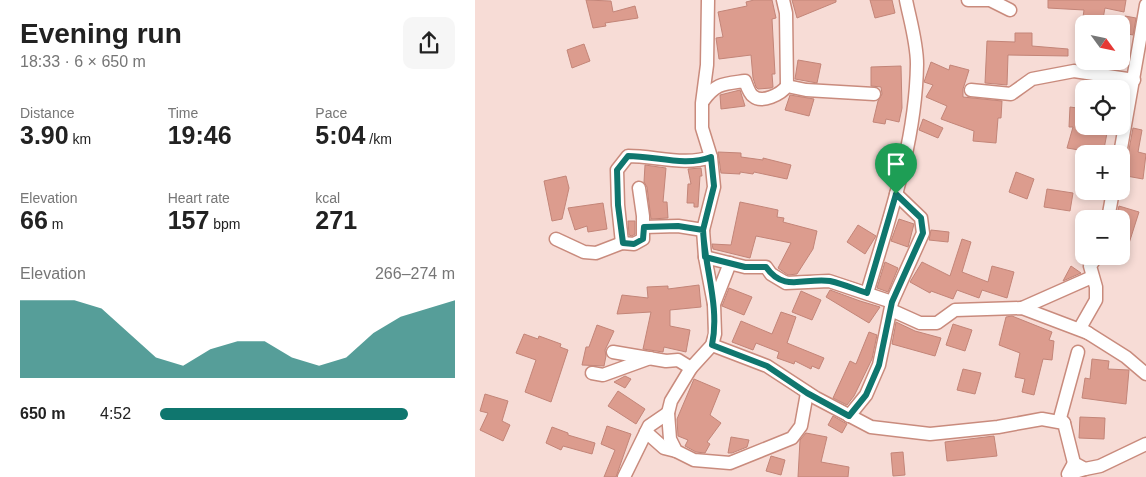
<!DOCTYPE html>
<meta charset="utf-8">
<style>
body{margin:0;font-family:Arial,sans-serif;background:#f6f6f6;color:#222;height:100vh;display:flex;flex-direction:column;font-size:19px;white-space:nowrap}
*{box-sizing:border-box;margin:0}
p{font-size:16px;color:#767676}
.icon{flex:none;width:28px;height:28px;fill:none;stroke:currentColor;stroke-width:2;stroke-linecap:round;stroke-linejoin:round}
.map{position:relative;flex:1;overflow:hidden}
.drawer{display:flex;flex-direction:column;background:#fff;width:475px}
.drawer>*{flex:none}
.needle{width:32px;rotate:123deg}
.controls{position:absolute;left:600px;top:15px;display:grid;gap:10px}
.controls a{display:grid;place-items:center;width:55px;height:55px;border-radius:10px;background:#fff;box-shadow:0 2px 8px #0003;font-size:25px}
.pin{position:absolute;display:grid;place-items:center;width:42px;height:42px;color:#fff;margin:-51px -21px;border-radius:50% 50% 50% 0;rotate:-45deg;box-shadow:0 0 5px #0007}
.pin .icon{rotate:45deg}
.round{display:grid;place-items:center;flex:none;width:52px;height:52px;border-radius:10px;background:#f6f6f6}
.overview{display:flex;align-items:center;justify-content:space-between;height:85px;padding:0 20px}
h1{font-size:28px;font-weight:600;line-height:38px}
.stats{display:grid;grid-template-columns:repeat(3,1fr);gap:8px;height:85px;padding:5px 20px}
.stats div{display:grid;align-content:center}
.stats b{font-size:25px;font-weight:600}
.stats small{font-size:14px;font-weight:400}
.stats p{font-size:14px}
.chart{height:140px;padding:10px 20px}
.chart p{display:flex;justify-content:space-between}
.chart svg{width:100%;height:90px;margin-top:5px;fill:#0f766e;opacity:.7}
ul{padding:0 20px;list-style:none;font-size:16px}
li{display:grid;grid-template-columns:80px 60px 1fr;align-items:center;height:38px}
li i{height:12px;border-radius:6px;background:#0f766e}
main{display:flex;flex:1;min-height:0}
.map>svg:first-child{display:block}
.building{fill:#dc9c8e;stroke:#c38578}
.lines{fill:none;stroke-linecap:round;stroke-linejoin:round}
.minor-casing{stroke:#c98b7d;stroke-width:15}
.minor{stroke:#fff;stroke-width:12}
.route-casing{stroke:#fff;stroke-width:10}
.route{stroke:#0f766e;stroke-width:6}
</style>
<main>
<section class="drawer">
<div class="overview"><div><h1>Evening run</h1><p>18:33 · 6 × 650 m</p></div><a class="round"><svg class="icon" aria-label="share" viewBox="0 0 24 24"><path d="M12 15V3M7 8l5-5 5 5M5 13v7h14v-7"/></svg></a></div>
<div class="stats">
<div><p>Distance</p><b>3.90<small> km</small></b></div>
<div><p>Time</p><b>19:46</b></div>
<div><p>Pace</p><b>5:04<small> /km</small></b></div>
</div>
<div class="stats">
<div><p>Elevation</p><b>66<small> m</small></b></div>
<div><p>Heart rate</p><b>157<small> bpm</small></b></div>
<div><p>kcal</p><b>271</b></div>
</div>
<div class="chart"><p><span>Elevation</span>266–274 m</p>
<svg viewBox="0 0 160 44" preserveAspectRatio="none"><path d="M0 44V6L10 6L20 6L30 10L40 22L50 34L60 38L70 30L80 26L90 26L100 34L110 38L120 34L130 22L140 14L150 10L160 6V44z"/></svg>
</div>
<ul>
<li><b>650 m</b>4:52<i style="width:84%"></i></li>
</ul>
</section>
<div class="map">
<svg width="671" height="477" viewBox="0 0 671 477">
<rect width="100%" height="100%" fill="#f7dcd6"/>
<g class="building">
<polygon points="111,0 136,1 138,12 160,6 163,18 130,23 131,26 118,28"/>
<polygon points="279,0 297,0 301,18 297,19 300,74 297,74 298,87 296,88 283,89 281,87 278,78 276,55 244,59 241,38 248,37 243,12 272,6 271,2"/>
<polygon points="317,0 361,0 361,2 322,18"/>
<polygon points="395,0 417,0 420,13 400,18"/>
<polygon points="573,0 651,0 649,12 630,8 627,24 607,24 609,10 573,8"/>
<polygon points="650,16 661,18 658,35 648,33"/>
<polygon points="540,33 557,33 557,46 593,49 593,56 533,55 532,85 510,83 512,41 540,42"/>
<polygon points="109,44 115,61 97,68 92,50"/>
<polygon points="323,60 346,64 342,83 320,79"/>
<polygon points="456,62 474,70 475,65 494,70 488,89 488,97 527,101 526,118 523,118 521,143 498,141 499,131 466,119 472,106 451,97 458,85 449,82"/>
<polygon points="426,66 427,108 424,122 411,119 410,124 398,122 403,101 407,94 406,87 396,86 396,67"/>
<polygon points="265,90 270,106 246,109 245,95"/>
<polygon points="315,95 339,99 334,116 310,110"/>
<polygon points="595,107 609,109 609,126 633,128 628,154 592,148 598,127 594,127"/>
<polygon points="448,119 468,128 463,138 444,130"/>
<polygon points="658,128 667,130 663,152 671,154 668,179 646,175 648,161 653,155"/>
<polygon points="243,152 266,153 266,157 288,160 288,158 316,165 312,179 279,172 278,174 265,172 265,174 246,173"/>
<polygon points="170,165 191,168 188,202 192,202 193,218 176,219 172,187 169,182"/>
<polygon points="226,168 227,176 225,176 223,207 219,207 219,203 212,203 213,184 216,184 213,169"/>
<polygon points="541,172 559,179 552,199 534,192"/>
<polygon points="91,176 94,188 87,219 77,221 69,181"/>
<polygon points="572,189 598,193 595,211 569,207"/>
<polygon points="265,202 303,210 302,217 309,218 308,222 342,231 338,249 322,274 313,275 303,268 316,243 281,236 275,258 238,249 237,244 256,245"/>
<polygon points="128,203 132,229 113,232 112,226 100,230 93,208"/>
<polygon points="644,206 664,212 649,259 646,258 646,219 641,219"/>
<polygon points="424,219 439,224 433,247 416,241"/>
<polygon points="153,221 160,221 160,234 157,236 154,235"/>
<polygon points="383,225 401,236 390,254 372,242"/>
<polygon points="456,230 474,232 473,242 454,240"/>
<polygon points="487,239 496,242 487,272 513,282 517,266 539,272 532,298 507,290 504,298 482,290 478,299 456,291 455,293 435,282 447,262 475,276"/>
<polygon points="410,262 423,268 413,292 402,288"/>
<polygon points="596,266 606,273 588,281"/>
<polygon points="224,285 226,307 195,310 195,326 215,330 211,352 189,347 188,352 168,349 176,312 142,314 147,295 173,298 172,287 193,286 193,289"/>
<polygon points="254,288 277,297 269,315 247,306"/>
<polygon points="355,290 385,301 405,307 394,323 351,297"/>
<polygon points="326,291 346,300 337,320 317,312"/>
<polygon points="306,312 321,317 312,343 349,358 344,369 337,366 336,369 320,361 319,364 302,358 304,352 281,343 278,350 257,342 266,321 297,334"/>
<polygon points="537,316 577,332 574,340 579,341 577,360 568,359 559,395 547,392 550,379 540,377 545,353 524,345 531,317"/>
<polygon points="421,322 440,331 466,338 460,356 417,344"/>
<polygon points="478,324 497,330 490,351 471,345"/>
<polygon points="122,325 139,331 130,350 131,356 129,366 107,365 111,347 114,347"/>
<polygon points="394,332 402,335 397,359 379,396 372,405 358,398 375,361 381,364"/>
<polygon points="49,334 63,339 64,336 86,344 85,347 93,350 76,402 50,392 61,360 41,353"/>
<polygon points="617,359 634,361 633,369 654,370 651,404 607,398 610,378 615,379"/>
<polygon points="488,369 506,373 500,394 482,390"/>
<polygon points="150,376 156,379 150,388 139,382"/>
<polygon points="219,379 245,390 235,415 246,423 232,442 235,444 230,453 221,452 210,446 213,440 203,436 202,419"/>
<polygon points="143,391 170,409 161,424 133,406"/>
<polygon points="10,394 33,401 27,421 35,425 28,441 5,430 13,413 5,411"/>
<polygon points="358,416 372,424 367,433 353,425"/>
<polygon points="605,417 630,418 629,439 604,438"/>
<polygon points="132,426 156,434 141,477 129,477 140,450 126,444"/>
<polygon points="77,427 93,433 93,435 120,443 117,454 88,446 86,450 71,443"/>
<polygon points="331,433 352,437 346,462 374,467 373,477 323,477 325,440"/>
<polygon points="519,436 522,456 472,461 470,442"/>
<polygon points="256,437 274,440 272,447 257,453 253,453"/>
<polygon points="428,452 430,475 418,476 416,453"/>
<polygon points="296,456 310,460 306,475 291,471"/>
</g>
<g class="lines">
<g class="minor-casing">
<g id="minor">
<polyline points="308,0 311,13 312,86"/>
<polyline points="493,0 515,0 535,10"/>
<polyline points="496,90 536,94 557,79 599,71 659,80"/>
<path d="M 228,101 C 241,83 248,84 270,81 C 272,86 274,93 278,96 C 287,104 306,94 312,86 L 331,90 L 399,94"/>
<polyline points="645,154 671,5"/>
<polyline points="633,219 638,191"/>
<polyline points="169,227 203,226 228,230"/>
<polyline points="81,239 109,252 121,253 147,243 159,244 168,239 168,216 164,188"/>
<path d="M 147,243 L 143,205 L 142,170 L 153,156 C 180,156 210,166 236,157"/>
<polyline points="622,256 615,266 621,287 621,300 605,328 651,357 671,374"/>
<polyline points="230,257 270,267 291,267 296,274 311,283 354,281 417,302"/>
<path d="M 392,293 C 414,219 441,142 442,64 C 442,43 435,20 431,0"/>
<polyline points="239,304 255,263"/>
<polyline points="547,308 617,277"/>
<polyline points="416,310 445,323 462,323 480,310 547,308 613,333"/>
<polyline points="237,345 292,366 341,398 396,427 455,434 523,427 567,419 589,423 599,463 610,469 625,466 671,444"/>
<polyline points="138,352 191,361 203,360 216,368 237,345 240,334 239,304 230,257 228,230 239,187 236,157 227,128 227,103 232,65 233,0"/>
<polyline points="216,368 196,401 193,413 195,439 201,451 219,460 255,463 317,438 326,426 332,393"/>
<polyline points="117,373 128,375 175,358"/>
<polyline points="374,416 391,395 404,365 417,302 448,233 446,218 421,194"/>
<polyline points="589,423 585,418 603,352"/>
<polyline points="171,432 189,448 201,451"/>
<polyline points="599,463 593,474 610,469"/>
<polyline points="149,477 174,426 193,413"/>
</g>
</g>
<use href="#minor" class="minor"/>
</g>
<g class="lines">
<g class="route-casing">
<path id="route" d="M 421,194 L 392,293 C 380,289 368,284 355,281 C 330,277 309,293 291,267 L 270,267 L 230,257 L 228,230 L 239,186 L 236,157 C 211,167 180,156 153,156 L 142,170 L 143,205 L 148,243 L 159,244 L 168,239 L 169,227 L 203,226 L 228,230 C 230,269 245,307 237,345 L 292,366 L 332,393 L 374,416 L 391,395 L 404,365 L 417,302 L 448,233 L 446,218 L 421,194"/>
</g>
<use href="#route" class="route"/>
</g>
</svg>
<div class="controls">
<a><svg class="needle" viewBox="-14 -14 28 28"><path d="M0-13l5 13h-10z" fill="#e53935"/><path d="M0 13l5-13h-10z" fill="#767676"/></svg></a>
<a><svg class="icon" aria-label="locate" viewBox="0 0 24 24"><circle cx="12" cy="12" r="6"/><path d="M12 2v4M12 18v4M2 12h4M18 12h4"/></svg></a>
<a>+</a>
<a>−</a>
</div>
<div class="pin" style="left:421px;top:194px;background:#1e9e55"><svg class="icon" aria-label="arrive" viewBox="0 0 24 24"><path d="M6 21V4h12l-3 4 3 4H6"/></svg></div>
</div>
</main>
